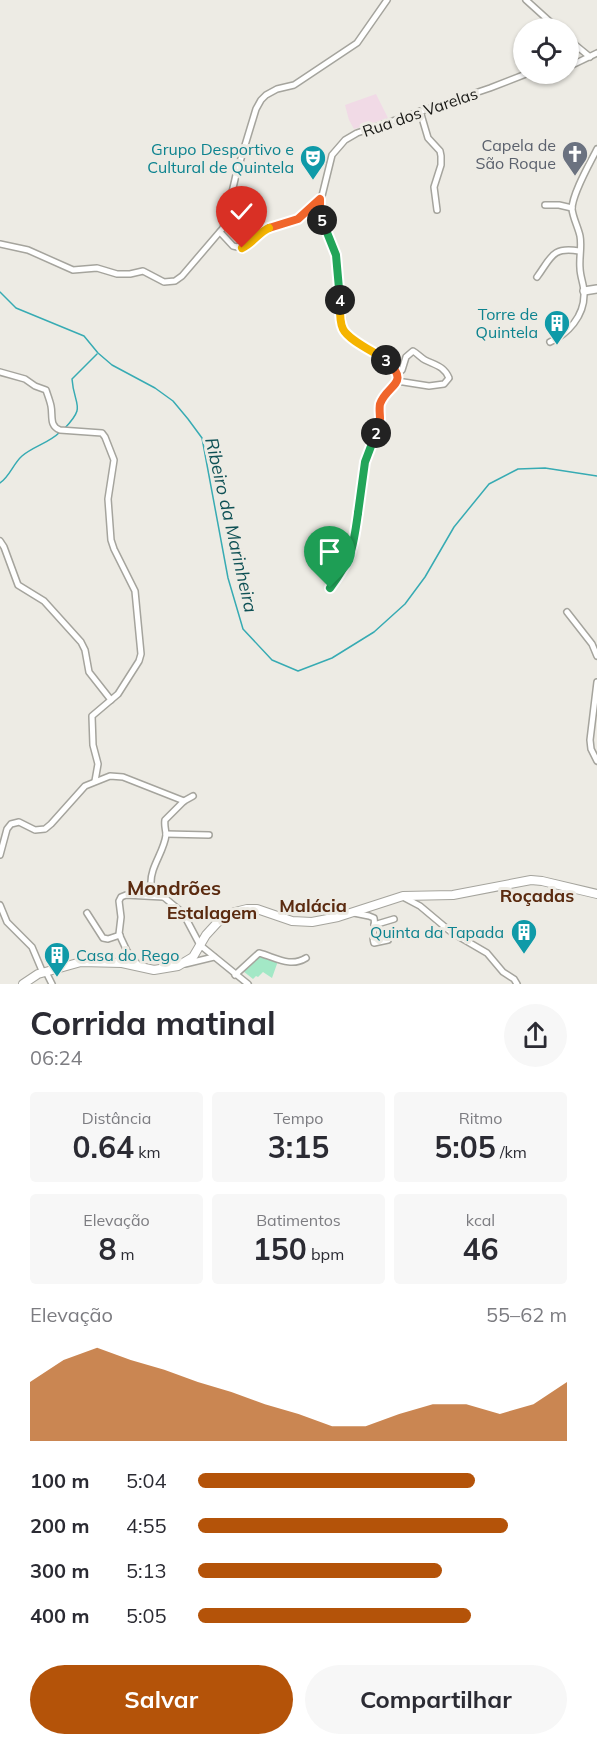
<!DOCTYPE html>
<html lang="pt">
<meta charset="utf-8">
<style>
body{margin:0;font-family:Mulish,sans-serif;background:#f7f7f7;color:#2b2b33;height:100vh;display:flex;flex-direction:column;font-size:22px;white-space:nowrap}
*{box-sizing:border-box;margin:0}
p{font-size:20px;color:#7c7c81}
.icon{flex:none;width:33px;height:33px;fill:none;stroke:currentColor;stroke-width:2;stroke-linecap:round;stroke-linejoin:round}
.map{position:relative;height:984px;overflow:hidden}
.sheet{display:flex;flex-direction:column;background:#fff;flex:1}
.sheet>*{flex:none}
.tools{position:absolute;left:513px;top:18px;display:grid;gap:12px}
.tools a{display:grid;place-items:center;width:66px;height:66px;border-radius:50%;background:#fff;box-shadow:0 2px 4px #0004;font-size:30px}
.pin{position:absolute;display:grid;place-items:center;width:51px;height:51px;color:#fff;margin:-62px -26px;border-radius:50% 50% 50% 0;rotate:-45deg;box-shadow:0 0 6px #0007}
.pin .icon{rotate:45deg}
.km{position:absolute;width:30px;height:30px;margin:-15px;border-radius:50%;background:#222;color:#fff;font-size:16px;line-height:30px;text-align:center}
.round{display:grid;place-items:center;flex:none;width:63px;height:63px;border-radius:32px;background:#f7f7f7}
.overview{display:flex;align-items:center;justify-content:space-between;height:102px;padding:0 30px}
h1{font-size:33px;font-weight:700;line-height:45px}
.metrics{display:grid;grid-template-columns:repeat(3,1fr);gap:9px;height:102px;padding:6px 30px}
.metrics div{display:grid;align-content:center;border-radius:6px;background:#f7f7f7;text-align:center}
.metrics b{font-size:30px;font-weight:700}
.metrics small{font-size:16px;font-weight:400}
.metrics p{font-size:16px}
.chart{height:168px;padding:12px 30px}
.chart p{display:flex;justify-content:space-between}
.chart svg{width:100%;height:108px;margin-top:6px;fill:#b45309;opacity:.7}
.button{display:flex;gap:12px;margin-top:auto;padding:12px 30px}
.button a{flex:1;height:69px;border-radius:36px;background:#b45309;color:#fff;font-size:24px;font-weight:700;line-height:69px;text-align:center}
.button a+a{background:#f7f7f7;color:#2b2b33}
ul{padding:0 30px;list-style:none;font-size:20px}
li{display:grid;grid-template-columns:96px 72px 1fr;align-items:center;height:45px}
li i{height:15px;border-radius:8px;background:#b45309}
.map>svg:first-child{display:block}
.industrial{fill:#f1dae6}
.green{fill:#a3e8c6}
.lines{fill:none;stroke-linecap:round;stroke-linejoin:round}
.stream{stroke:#37abb3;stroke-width:1.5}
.minor-casing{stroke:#a5a49d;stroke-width:8}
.tertiary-casing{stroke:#a5a49d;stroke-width:10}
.secondary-casing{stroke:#a5a49d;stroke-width:10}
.minor{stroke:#fff;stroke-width:5}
.tertiary{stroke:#fff;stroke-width:7}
.secondary{stroke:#fff;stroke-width:8}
.split-1-casing{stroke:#fff;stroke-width:12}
.split-2-casing{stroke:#fff;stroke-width:12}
.split-3-casing{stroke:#fff;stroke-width:12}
.split-4-casing{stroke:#fff;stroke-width:12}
.split-5-casing{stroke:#fff;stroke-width:12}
.split-6-casing{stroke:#fff;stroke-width:12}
.split-7-casing{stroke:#fff;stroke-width:12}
.split-1{stroke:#22a559;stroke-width:8}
.split-2{stroke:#22a559;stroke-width:8}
.split-3{stroke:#f0652b;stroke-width:8}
.split-4{stroke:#f5b400;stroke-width:8}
.split-5{stroke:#22a559;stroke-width:8}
.split-6{stroke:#f0652b;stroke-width:8}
.split-7{stroke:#f5b400;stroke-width:8}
.labels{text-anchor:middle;stroke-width:6;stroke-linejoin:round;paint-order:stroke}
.street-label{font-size:16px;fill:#171714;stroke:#edebe4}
.worship-label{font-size:16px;fill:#5b616d;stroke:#edebe4;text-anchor:end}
.culture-label{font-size:16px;fill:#0d838f;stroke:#edebe4;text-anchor:end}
.water-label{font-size:18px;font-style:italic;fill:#0f5155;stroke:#edebe4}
.neighbourhood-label{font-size:18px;font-weight:bold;fill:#5a2a0f;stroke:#edebe4}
.quarter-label{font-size:20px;font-weight:bold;fill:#5a2a0f;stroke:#edebe4}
</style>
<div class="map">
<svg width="597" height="984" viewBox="0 0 597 984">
<rect width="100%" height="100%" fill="#edebe4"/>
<polygon class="industrial" points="376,94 388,118 354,129 349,120 345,105"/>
<polygon class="green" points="258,955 278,961 272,978 263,972 258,977 256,976 253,979 243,971"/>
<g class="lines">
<g class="stream">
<polyline points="0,292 16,308 84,336 98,353 112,365 155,388 173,401 188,419 202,438 228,578 243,629 272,660 298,671 332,658 374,632 405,604 425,577 454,527 489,484 518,469 545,468 597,476"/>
<path d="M 64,429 C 87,405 74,407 72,379 L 97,354"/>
<path d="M 0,483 C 10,476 13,464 22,456 C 34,446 49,443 60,432"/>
</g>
<g class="minor-casing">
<g id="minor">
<polyline points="526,0 557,28"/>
<polyline points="568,39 590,57"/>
<polyline points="568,67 597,53"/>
<polyline points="420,111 428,138 440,151 441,156 441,165 434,187 437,210"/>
<polyline points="545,205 559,205 572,208"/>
<polyline points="220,232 233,246 242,248 253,242 266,229 298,219 320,199"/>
<polyline points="0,244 28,250 73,270 97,268 117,274 130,274 143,271 164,282 175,281 182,276 223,228 226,218 236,175 256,109 261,100 266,95 277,89 294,85 357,43 387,0"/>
<path d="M 537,277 C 551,258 552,246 579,251"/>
<path d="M 550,342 C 568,334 584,316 584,295 C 585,287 580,277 580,268 C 579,258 582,246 580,236 C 578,227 573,218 572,209 C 572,194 590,163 597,149"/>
<path d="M 0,372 L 25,379 L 35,386 L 46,390 C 48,396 50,401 51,406 C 53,416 49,426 60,430 L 102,433 L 105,437 L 114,460 L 108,499 L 111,540 L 114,549 L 135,591 L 141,654 L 139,661 L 118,694 L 92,716 L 93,745 L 98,764 L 95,781"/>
<path d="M 397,373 L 402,370 L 406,357 L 413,351 C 417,353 421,358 425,360 C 435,365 444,366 449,378 L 444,384 L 429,386 L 397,381"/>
<polyline points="0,541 4,547 18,585 44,601 81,642 85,650 89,672 111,700"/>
<polyline points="330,588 345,567 352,551 365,462 378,427 381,403 395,384 398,378 396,370 388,362 349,336 343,327 337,259 321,216 320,204 332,155 345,140 357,133 490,88 526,74"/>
<polyline points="567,612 592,644 597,656"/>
<polyline points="597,682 590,740 591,749 597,761"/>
<path d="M 193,796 L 184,801 L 165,820 C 164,826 166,830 166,835 C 164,852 150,867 151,884 L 154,889 L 183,913 L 200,945 L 248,984"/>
<polyline points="166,834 209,835"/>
<polyline points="0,855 7,829 11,824 19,822 35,830 45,829 51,824 85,786 110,776 123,777 184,801"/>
<polyline points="403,897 420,906 451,932 487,953 503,972 514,979 517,984"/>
<polyline points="0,905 7,922 32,947 43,973"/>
<polyline points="87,913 103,938 108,939 120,935"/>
<path d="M 354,913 L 369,916 L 374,918 C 376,927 371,934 374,943 L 388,940"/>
<polyline points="374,925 394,919"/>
<polyline points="185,964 214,957"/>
<polyline points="140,967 127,951 119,934 121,917 119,901 121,897 126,895 163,897"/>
<polyline points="46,972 52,984"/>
<path d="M 235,975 L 259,953 C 275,957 290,968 306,958"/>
</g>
</g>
<g class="tertiary-casing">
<polyline id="tertiary" points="584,291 597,289"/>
</g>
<g class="secondary-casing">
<polyline id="secondary" points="23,984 38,974 81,962 122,963 154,970 178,966 193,957 206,935 217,923 231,913 247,909 257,909 292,921 312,922 338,917 403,896 453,895 531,880 542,881 597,894"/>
</g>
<use href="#minor" class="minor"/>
<use href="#tertiary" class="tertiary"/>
<use href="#secondary" class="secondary"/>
</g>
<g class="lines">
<g class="split-1-casing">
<path id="split-1" d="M 330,588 C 352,559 353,549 358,513"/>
</g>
<g class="split-2-casing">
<polyline id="split-2" points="358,513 365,462 376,433"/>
</g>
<g class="split-3-casing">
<path id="split-3" d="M 376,433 C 377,428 379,423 380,419 C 380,414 379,409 380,404 C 387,384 412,384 386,360"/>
</g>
<g class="split-4-casing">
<path id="split-4" d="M 340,300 C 340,309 339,321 343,329 C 349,341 375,352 386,360"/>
</g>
<g class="split-5-casing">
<polyline id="split-5" points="322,220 336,255 340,300"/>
</g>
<g class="split-6-casing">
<polyline id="split-6" points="269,228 298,219 320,199 320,212 322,220"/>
</g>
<g class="split-7-casing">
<path id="split-7" d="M 242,248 C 253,243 259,232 269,228"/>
</g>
<use href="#split-1" class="split-1"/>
<use href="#split-2" class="split-2"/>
<use href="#split-3" class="split-3"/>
<use href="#split-4" class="split-4"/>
<use href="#split-5" class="split-5"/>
<use href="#split-6" class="split-6"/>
<use href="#split-7" class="split-7"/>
</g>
<defs>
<g id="church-pin" transform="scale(1.35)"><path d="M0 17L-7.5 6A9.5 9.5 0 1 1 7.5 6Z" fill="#6b7280" stroke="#edebe4"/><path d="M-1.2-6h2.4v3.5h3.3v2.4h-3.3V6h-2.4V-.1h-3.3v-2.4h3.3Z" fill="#fff"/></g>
<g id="theatre-pin" transform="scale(1.35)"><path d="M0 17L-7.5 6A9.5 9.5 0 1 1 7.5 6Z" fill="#0f9aa8" stroke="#edebe4"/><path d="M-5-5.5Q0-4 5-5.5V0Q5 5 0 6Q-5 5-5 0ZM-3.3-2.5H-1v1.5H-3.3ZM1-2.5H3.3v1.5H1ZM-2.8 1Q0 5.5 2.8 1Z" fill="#fff"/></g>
<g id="building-pin" transform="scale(1.35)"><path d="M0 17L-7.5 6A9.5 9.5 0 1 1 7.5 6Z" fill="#0f9aa8" stroke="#edebe4"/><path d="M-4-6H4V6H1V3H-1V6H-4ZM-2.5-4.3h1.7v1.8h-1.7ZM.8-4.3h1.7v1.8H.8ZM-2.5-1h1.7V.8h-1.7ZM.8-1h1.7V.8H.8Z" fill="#fff"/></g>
</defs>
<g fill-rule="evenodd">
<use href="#church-pin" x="575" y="154"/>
<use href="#theatre-pin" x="313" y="158"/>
<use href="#building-pin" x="557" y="323"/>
<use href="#building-pin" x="524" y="932"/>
<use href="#building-pin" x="57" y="955"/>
</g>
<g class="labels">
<g class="street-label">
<text transform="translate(420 112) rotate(-19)" y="6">Rua dos Varelas</text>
</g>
<g class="worship-label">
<text x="556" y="151">Capela de<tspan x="556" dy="18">São Roque</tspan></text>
</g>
<g class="culture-label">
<text x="294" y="155">Grupo Desportivo e<tspan x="294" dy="18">Cultural de Quintela</tspan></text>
<text x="538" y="320">Torre de<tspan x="538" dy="18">Quintela</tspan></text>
<text x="504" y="938">Quinta da Tapada</text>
<text x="76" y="961" text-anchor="start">Casa do Rego</text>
</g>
<g class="water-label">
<text transform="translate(231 525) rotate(77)" y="6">Ribeiro da Marinheira</text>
</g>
<g class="neighbourhood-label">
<text x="537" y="902">Roçadas</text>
<text x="313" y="912">Malácia</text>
<text x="212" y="919">Estalagem</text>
</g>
<g class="quarter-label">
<text x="174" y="895">Mondrões</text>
</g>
</g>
</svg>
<div class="tools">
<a><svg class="icon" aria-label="locate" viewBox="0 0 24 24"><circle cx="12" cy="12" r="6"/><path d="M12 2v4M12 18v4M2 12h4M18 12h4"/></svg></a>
</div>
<div class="pin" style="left:330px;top:588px;background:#1e9e55"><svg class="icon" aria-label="arrive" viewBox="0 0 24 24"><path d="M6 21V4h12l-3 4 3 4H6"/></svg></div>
<div class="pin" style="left:242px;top:248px;background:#d93025"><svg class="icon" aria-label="check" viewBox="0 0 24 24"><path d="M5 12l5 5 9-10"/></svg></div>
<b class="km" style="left:376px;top:433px">2</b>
<b class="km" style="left:386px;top:360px">3</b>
<b class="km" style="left:340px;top:300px">4</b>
<b class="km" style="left:322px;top:220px">5</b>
</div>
<section class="sheet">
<div class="overview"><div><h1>Corrida matinal</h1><p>06:24</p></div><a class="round"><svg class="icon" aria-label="share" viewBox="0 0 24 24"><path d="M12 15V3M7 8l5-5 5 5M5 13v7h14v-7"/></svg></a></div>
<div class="metrics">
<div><p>Distância</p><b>0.64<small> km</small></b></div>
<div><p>Tempo</p><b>3:15</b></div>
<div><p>Ritmo</p><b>5:05<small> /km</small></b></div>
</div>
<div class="metrics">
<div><p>Elevação</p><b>8<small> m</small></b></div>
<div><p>Batimentos</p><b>150<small> bpm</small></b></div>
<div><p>kcal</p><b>46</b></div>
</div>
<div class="chart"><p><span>Elevação</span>55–62 m</p>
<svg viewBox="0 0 160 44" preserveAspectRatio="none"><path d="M0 44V20L10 11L20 6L30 11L40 15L50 20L60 24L70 29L80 33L90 38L100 38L110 33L120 29L130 29L140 33L150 29L160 20V44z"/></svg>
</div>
<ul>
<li><b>100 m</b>5:04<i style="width:75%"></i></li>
<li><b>200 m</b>4:55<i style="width:84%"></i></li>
<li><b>300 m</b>5:13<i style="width:66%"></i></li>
<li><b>400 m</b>5:05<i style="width:74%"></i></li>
</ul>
<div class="button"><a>Salvar</a><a>Compartilhar</a></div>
</section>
